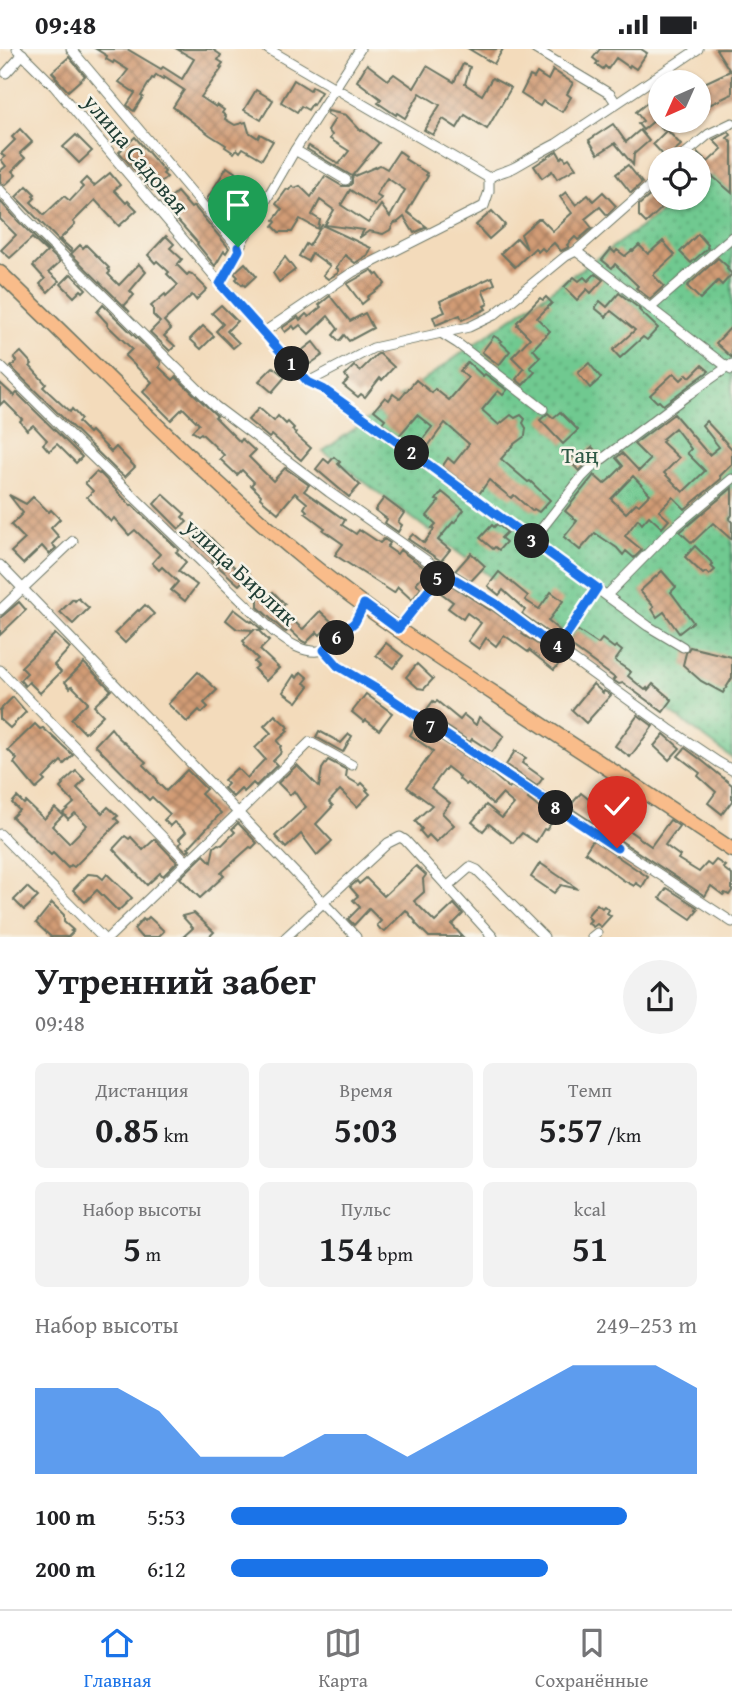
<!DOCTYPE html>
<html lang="ru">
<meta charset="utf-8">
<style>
body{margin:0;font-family:"Gentium Book Plus",serif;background:#f2f2f2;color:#202124;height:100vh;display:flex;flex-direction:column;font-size:26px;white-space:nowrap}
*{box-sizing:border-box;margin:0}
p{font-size:23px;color:#757577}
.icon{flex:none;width:38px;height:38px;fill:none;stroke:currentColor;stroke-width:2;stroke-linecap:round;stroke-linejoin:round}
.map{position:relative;height:888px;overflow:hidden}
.details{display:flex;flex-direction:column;background:#fff;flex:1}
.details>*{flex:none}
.needle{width:46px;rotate:225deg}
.tools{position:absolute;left:648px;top:21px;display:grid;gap:14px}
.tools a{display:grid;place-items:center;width:63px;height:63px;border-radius:50%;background:#fff;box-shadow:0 2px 5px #0004;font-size:35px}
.pin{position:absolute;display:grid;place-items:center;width:60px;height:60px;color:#fff;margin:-72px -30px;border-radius:50% 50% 50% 0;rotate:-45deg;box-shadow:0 0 7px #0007}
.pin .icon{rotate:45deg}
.km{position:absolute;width:35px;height:35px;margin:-18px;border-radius:50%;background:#222;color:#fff;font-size:19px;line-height:35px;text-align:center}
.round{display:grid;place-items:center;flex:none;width:74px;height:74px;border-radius:37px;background:#f2f2f2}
.headline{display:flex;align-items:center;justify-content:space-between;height:119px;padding:0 35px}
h1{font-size:38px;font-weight:700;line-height:52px}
.figures{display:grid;grid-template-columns:repeat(3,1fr);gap:10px;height:119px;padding:7px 35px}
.figures div{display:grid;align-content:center;border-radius:10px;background:#f2f2f2;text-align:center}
.figures b{font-size:35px;font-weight:700}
.figures small{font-size:19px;font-weight:400}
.figures p{font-size:19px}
.chart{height:196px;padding:14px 35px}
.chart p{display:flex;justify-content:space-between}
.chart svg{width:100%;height:126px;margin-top:7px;fill:#1a73e8;opacity:.7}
ul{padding:0 35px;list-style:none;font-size:23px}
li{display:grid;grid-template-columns:112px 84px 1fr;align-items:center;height:52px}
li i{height:18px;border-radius:9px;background:#1a73e8}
.status{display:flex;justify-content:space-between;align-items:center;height:49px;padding:0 35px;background:#fff;direction:ltr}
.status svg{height:19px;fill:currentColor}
.tabs{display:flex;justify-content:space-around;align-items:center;height:98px;border-top:2px solid #e0e0e0;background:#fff;font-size:19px;color:#757577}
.tabs a{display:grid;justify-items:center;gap:4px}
.tabs .selected{color:#1a73e8}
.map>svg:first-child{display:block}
.grass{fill:url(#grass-dots);stroke:#478362;stroke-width:2}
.building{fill:url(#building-cross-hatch);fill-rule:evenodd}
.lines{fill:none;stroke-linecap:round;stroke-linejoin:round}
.minor-casing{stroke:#697463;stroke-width:11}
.primary-casing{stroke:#697463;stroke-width:17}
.path{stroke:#697463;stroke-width:2;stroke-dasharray:2 5;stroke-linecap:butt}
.minor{stroke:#fff;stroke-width:9}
.primary{stroke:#f9bc8a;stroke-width:14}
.route-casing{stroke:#fff;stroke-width:14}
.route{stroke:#1a73e8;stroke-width:9}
.labels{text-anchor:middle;stroke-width:5;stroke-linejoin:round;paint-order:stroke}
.street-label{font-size:23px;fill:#1f3d34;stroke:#f7f3e8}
.park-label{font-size:23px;fill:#2f5946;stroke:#f7f3e8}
</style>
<div class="status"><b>09:48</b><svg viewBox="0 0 49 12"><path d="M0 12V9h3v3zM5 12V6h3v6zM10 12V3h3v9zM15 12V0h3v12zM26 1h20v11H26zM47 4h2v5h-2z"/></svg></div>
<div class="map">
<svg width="732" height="888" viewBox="0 0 732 888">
<defs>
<pattern id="grass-dots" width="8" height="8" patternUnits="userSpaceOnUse" patternTransform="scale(1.75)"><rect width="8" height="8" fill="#6fc990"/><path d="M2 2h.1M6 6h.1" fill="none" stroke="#5ba476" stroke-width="1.8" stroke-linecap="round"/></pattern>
<pattern id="building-cross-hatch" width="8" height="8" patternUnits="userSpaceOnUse" patternTransform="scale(1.75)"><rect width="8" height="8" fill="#d19b75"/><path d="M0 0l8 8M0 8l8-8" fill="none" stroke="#a98061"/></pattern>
</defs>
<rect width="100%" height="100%" fill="#f7f3e8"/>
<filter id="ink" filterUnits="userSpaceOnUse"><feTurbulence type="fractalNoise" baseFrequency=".0143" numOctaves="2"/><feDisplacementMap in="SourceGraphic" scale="14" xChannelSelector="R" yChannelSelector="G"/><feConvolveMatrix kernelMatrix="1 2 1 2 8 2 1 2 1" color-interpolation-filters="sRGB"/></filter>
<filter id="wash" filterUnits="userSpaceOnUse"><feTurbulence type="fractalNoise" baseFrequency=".00686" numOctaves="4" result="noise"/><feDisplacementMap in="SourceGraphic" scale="28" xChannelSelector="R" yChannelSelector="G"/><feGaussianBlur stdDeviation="1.57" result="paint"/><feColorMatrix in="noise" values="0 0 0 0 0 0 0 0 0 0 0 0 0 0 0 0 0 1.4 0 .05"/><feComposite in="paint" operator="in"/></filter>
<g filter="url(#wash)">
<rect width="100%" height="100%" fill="#f3dbbb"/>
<polygon class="grass" points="732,113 732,709 323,402 682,149 698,149 698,137"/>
<g id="blocks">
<g class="building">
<polygon points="96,0 127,0 161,20 163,18 182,30 194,10 177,0 212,0 221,6 218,11 223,14 220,18 222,19 201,48 216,58 217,56 224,61 222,64 226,67 225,70 235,76 246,73 249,83 258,89 260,85 273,92 262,110 243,99 240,103 237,100 234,104 225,98 226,96 210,86 173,58 184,41 164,28 163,30 156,26 154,30 152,29 141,47 143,48 134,62 132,61 127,56 135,44 119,33 128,21 114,12 113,14 106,10 107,7"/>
<polygon points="469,0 503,0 494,15"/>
<polygon points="600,0 641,0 647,4 636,20 630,16 629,18 616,9 608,20 605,17 603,20 596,15 598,13 593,9"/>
<polygon points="716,0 732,0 732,45 703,59 698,52 698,37 730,22"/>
<polygon points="69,8 85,27 68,42 55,28 56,27 52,23"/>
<polygon points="367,15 388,31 394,25 414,39 427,17 454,33 463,15 470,18 465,35 482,46 492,29 511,39 487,80 465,66 457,79 443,70 433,86 424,81 440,56 420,44 405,69 397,64 396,66 378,54 381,50 357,32"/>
<polygon points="553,21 573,34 567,45 571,48 562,63 543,52 540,57 521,45 530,27 534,29 537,24 548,31"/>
<polygon points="294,31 310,41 312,38 321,43 313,56 312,55 308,61 301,57 297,63 281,53"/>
<polygon points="256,41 273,51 261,71 244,61"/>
<polygon points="655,47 660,53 660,72 675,72 663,81 655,71 643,81 638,75 643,72 636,63"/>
<polygon points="328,62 346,66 361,82 362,81 379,94 352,127 307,100 309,97 339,115 349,102 330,90 332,86 328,81 335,70 327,65"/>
<polygon points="613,75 626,93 640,81 649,92 634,105 633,116 615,94 598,105 589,91"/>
<polygon points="20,80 32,93 20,104 25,109 12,122 16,126 5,136 0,134 0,122 6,117 1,111 5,108 1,105 15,91 12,88"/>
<polygon points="667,81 681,96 666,109 653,95"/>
<polygon points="729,83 731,86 727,89 732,94 732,144 704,120 698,125 698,104 708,113 722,100 713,91"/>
<polygon points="76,86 92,102 79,114 63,98"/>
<polygon points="135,88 165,123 163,125 167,128 152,141 119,103"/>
<path d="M 399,102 L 406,107 L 405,110 L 427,124 L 426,126 L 428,127 L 407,163 L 427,178 L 414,184 L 404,168 L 398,173 L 394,174 L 390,181 L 383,185 L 369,182 L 359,189 L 364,181 L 325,176 L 334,161 L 320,151 L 312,166 L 320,171 L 318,180 L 300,170 L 292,183 L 279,183 L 273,177 L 276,173 L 274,171 L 282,160 L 276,155 L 287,140 L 289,141 L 292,137 L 295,139 L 300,137 L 311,148 L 325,127 L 342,137 L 349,137 L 352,134 L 352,128 L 380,116 L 387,120 ZM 387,129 L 405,141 L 390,168 L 381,156 L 368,174 L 341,156 L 350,141 L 375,157 L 381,149 L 376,146 Z"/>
<polygon points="557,102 561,109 563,107 566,111 569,109 576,119 557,130 552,122 542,129 534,117"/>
<polygon points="628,116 642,134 631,144 616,125"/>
<polygon points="227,118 236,124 232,131 249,143 239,158 222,146 215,158 207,150"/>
<polygon points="110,124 120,136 114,141 126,154 128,152 137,161 119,177 95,151 73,173 75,175 60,190 72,201 70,203 16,148 27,137 35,145 33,147 35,149 31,153 44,166 64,147 70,152 83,138 80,135 86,129 94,137"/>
<polygon points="660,138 660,149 665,149 658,156 661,160 646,174 639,167 639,156"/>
<polygon points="177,143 191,159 194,157 229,199 226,204 224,202 215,217 197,195 198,194 163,155"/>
<polygon points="566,143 576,156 588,146 593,152 603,143 616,157 607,166 600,158 585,170 592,179 578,191 575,188 567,196 569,198 561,202 554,194 545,202 542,199 538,203 535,199 515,218 501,204 517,189 527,200 521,185 538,170 541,170 553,182 564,172 564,171 572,164 560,148"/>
<polygon points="0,152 18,172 60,213 49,223 59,232 48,243 40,235 45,230 33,217 47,203 32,189 10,209 1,201 16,186 0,170"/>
<polygon points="492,162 505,176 489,190 476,176"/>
<polygon points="322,176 371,199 368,206 355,214 345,206 336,219 338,220 338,224 328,230 323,226 330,217 312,204 308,212 299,207 306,195 309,197"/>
<polygon points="698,185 708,196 707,198 708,199 691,214 680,203"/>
<polygon points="166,187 174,195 170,199 182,210 177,216 187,226 189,224 192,225 207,240 196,251 192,246 164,272 171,280 164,287 175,297 170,302 150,283 160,273 153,266 153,259 151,257 165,245 166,247 178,236 167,225 169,223 157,212 155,214 148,206"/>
<polygon points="663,192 675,206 653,226 664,237 650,250 636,239 638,237 615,215 612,219 602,211 611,200 615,204 617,201 625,207 632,201 633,202 639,196 648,205"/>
<polygon points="80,196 83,199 86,196 109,219 108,220 110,223 108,225 119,236 139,215 146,223 130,242 134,246 124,257 130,263 71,205"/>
<polygon points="285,208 295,221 279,233 273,224"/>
<polygon points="718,209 728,218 727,220 732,225 722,236 718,232 700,250 687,237"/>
<polygon points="245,214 256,227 245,237 243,235 242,236 236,230 238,228 234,224"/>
<polygon points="372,221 376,226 378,225 385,235 367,248 368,250 362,255 347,235"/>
<polygon points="71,225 86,240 83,243 81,241 74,248 61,235"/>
<polygon points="595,225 603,231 591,244 587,240 577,251 564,238 574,228 579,232 584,228 588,232"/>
<polygon points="492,228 495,235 483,241 483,243 488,255 484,257 486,260 462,271 460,266 436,276 433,268 445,263 440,252"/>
<polygon points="619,244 640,260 639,261 658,279 647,291 643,288 620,309 613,301 635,281 611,262 606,268 595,259 600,252 607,258"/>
<polygon points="330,247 350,272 365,264 373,279 349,292 344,286 339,292 333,286 338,280 328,267 309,285 300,276 295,280 293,277 285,283 282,279 298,268 300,271 306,265 309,268 321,258 319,256"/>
<polygon points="546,248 552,254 537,269 550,282 533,300 540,308 530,318 535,323 523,336 516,330 524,320 512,308 530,289 517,276 518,275 517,273 540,249 543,251"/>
<polygon points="103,256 160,312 161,315 159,318 173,331 176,328 217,367 215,368 240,393 242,390 255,402 249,408 273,432 285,419 309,436 304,442 345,471 342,476 356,485 359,481 362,483 362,482 380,494 384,490 390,494 387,498 397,505 400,501 426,520 422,524 424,525 416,534 421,539 412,551 398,538 394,544 335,506 343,495 323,481 325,479 305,464 307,462 304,459 307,454 295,444 278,464 260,449 261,446 251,436 254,433 242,421 237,426 220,410 224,406 201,384 198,386 192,382 199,375 183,359 171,371 143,343 152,333 125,307 132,300 107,276 108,275 97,263"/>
<polygon points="221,256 237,272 227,282 239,294 233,299 216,282 223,275 212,264"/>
<polygon points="203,277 214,287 201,300 190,290"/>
<polygon points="732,277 732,308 731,308 716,294"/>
<polygon points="494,287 502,292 500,293 510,302 499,316 482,303"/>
<polygon points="313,293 323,306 310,315 300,303"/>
<polygon points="21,303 32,315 30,317 46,335 43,338 70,363 72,360 81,370 78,373 89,384 91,382 111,403 116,398 135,418 125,428 115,420 11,318 17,312 14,309"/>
<polygon points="378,305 380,305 394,318 382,331 380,329 365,348 361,345 358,348 343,336 348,331 345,326 354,317 360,322 376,306"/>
<polygon points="468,313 483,327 485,325 507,341 503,346 498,342 482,361 499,376 511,366 515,369 521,366 525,370 523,374 526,379 525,387 514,395 501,410 528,433 530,432 550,451 539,463 534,460 532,462 514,446 511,449 489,431 479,445 442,418 448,409 454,414 469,395 445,374 423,404 416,399 432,378 417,366 399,387 382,374 385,370 374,361 385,348 389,351 393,345 400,350 416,331 432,344 435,340 449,351 468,329 460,322"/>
<polygon points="589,314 601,329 590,339 578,324"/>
<polygon points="702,316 709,322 663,356 659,352 657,353 650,346 674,324 681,331 687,325 690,328"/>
<polygon points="273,318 285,328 272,343 259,332"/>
<polygon points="0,334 14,347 17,344 82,408 76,414 57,395 49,402 43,395 47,391 33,376 27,381 20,372 22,370 4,352 0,356"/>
<polygon points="259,359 274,372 278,367 286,375 288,373 294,379 292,381 296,384 295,385 311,399 301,411 272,386 269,389 248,371"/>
<polygon points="560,363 578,381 563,395 540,371 548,364 553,369"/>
<path d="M 674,365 L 709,406 L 719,398 L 702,376 L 706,372 L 732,400 L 732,415 L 720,427 L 721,430 L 685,460 L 673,448 L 659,462 L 669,471 L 662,479 L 649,467 L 642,475 L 638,470 L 625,487 L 642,501 L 634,509 L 626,502 L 623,506 L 617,499 L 595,484 L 580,501 L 564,488 L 577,472 L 565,462 L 594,426 L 604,435 L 611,429 L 623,417 L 616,409 L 622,404 L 639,422 L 650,411 L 634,395 ZM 675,379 L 691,400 L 687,404 L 705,422 L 683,443 L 664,424 L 679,409 L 662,393 L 664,391 L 662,390 ZM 633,427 L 650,445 L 639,456 L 636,454 L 626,464 L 611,450 Z"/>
<polygon points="592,398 598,405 579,422 569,411 573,407 578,411"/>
<polygon points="334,408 340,413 338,415 360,436 349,448 316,420 324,410 329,414"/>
<polygon points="96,423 99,425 100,424 131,457 132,456 179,501 176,503 186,513 178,522 197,536 185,552 171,541 178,533 162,518 159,521 152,514 160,505 135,481 129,486 114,469 111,473 87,448 93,442 85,434"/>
<polygon points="732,439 732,466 729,470 732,473 732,491 713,474 692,494 680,483"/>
<polygon points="442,443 464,461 454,474 453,473 438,491 450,501 441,512 408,490 413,485 424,494 434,480 432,479 436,475 427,467 439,452 436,451"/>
<polygon points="163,445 185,465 182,468 187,473 179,480 154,455"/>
<polygon points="9,446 26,455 33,448 49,463 51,461 60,470 51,479 59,488 52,495 56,499 49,505 42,497 23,515 11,503 25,490 11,476 23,464"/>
<polygon points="384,449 404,464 398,473 402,476 398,483 385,474 387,470 375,461"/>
<polygon points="497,475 507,483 501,489 506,493 499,501 495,498 493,500 480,489 492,476 494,478"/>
<polygon points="205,483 221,499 218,501 238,522 242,517 250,525 239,536 212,512 213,510 193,490 199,484 202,487"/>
<polygon points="695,497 713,515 711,517 715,521 709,526 706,523 703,525 685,508"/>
<polygon points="471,504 485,517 471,532 455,522"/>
<polygon points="662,522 676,538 671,543 693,573 679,584 664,563 657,568 652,560 654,558 640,542"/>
<polygon points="499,523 528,547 525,551 539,560 551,543 563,552 548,572 565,586 560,592 522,565 525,561 503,541 499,546 488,537"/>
<polygon points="445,532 490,561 491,560 523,583 522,585 562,611 554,621 529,601 528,603 504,586 496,597 486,589 479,600 468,592 481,574 467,564 463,570 448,559 453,553 437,541"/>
<polygon points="258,535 269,547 273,543 285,555 281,559 301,579 303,580 320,562 332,573 320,586 317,583 306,594 302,592 289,580 286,583 283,581 258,558"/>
<polygon points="78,549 89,559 73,575 60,563 73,550 75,552"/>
<polygon points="19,553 26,561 0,586 0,569"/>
<polygon points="145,556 154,565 125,594 115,584 138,561 139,562"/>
<polygon points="234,560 251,573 252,572 262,581 258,581 269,592 260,601 279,619 266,632 254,620 258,617 254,613 258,610 244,596 245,594 243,592 254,581 237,580 226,571"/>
<polygon points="577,581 598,595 602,590 614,599 616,597 622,602 615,612 631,623 628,627 645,641 647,639 648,641 653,635 672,651 663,663 623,634 619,635 613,631 615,629 567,594"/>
<polygon points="55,585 70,599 54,616 61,623 40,644 29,633 25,637 20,631 27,624 21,618"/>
<polygon points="386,594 403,607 393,619 376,606"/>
<polygon points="690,598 732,608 732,629 723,644 701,632 683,616 686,604"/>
<polygon points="84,614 111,641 94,657 103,666 85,684 71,670 88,653 72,637 70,639 65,633"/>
<polygon points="417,615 433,630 424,640 418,639 406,628"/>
<polygon points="198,623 217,641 204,654 208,658 202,664 199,661 187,673 168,655"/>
<polygon points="301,623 308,629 304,634 309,637 297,653 283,643 294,626 297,629"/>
<polygon points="593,635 603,644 604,642 611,646 586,674 572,661"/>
<polygon points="366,645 392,664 379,681 366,671 364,673 352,663"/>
<polygon points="13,648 26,663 10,679 0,670 0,661"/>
<polygon points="433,652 435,654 437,652 460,671 464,666 476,676 479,668 504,687 492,703 472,690 470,693 425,663"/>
<polygon points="275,666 288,678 286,680 288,682 277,692 281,697 280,698 281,701 280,705 273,712 277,716 256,737 253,734 244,743 241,740 233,748 224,739 228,735 224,731 237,719 247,729 265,710 255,699 271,684 264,677"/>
<polygon points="638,666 653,677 630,708 615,697"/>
<polygon points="35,675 40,680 43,679 73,706 64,715 61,712 43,730 45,732 36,740 14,714 17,710 8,701"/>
<polygon points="417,675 490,723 509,739 511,737 529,748 528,750 542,761 543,759 556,768 546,781 544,780 536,793 522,784 513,794 489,775 483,782 472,773 486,756 502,769 514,755 502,745 493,755 468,734 466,736 459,730 460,728 447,718 431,739 450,754 442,764 454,776 436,793 429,786 426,789 420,782 422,780 415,772 432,756 407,738 433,702 410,686"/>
<polygon points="111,679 118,688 146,713 143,716 157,730 157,733 166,742 187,721 206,740 201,745 221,764 188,799 190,800 187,803 179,795 182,793 179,790 186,783 174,773 170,777 164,771 170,765 152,748 149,751 95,696"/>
<polygon points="319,682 341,694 349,685 352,687 343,703 316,688"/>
<polygon points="664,685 680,699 669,711 654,697"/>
<polygon points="685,699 700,710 732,736 732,752 722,765 708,754 716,743 698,727 700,724 678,707"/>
<polygon points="515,702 526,709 522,714 543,729 537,737 506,716"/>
<polygon points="328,711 347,721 346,728 360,736 362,734 368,740 366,741 370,745 357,758 340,741 329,753 333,757 316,775 332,792 317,806 301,785 286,799 275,787 306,758 300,751 294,742 290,746 278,734 297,716 319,738 322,720"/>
<polygon points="76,722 85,731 77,739 102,764 108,758 118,767 115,769 119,773 74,818 71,816 68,819 53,804 51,806 12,768 19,761 12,754 17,748 24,755 26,753 44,770 55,759 63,766 52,777 69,794 87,776 75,764 68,770 63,764 74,754 60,739 63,736 62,735"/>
<polygon points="581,744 596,756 602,749 608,755 600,765 619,779 621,776 651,797 670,771 679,777 665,796 680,807 678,810 699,823 707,814 711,817 716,811 725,817 723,819 732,826 732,842 729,846 725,844 723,846 711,837 705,847 569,758"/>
<polygon points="238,774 257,794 252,799 250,798 243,804 221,824 224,827 200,849 180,829 204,806 211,813 214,798 218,795 222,796 235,783 232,780"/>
<polygon points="125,787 129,790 131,788 143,801 155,790 177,813 163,827 160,824 147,836 113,800"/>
<polygon points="593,791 648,828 642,838 636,834 634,837 623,831 585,803"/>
<polygon points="540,814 578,840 561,836 554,844 531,828"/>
<polygon points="416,817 426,826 423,830 424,843 414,852 435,873 454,855 463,865 452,876 463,888 429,888 415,874 416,873 406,861 385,882 381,881 377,876 381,872 369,860 354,876 348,870 360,858 353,851 358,847 350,838 357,832 359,835 366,829 384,847"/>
<polygon points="88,825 98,826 103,830 107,825 132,849 118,862 97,841 85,853 73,841"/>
<polygon points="27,838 38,848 24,861 14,851"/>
<polygon points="667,839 697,858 696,860 698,861 691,870 660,849"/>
<polygon points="52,854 64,866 64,873 73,881 71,882 73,883 68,888 51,888 36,874"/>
<polygon points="597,855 602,859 604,857 609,861 607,864 611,867 601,878 597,875 593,878 588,874 591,871 587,867"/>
<polygon points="194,864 214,883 209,888 183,888 193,879 182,867"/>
<polygon points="149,868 164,882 158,888 141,888 134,880 143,870 145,872"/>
</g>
</g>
</g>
<g filter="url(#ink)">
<use href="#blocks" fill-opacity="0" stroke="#697463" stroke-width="2"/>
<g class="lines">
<g class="minor-casing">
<g id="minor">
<polyline points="17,0 54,37 221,235 308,333 323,340 385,385 648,577 683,598"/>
<polyline points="71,0 238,198 239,201"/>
<polyline points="268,0 489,129"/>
<polyline points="535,0 610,45 616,54"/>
<polyline points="6,24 23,5"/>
<polyline points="295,101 346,131"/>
<polyline points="679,110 709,85 732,74"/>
<path d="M 489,129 C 497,123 506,123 515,118 C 529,110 542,102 556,95 L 698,0"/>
<polyline points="0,141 23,167 215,357 329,443 443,523 495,554 669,680 718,713 732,721"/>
<polyline points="576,202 731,321"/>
<polyline points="221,235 244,189 295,101 360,0"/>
<polyline points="650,259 732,188"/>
<polyline points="264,283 353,223 484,157 489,142 489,129"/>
<polyline points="441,284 457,294 543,360"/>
<path d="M 0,317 L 74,390 L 273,582 C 288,594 305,606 324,601 L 338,617 L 375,639 L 732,873"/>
<polyline points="308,333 373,299 469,278 494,266 566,207 576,202 660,128"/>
<polyline points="532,492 582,428 593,417 689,345 732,315"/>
<polyline points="0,516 211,735 356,888"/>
<polyline points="607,546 670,482 732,430"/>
<polyline points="0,561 73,492"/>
<polyline points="398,580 443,523"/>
<polyline points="324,601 355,573 364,555"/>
<polyline points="0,621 187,813"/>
<polyline points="0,785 102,888"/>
<polyline points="447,838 470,818 477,821 544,888"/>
<polyline points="109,888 238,764 310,693 352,716"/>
<polyline points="286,888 388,794 400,788 405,791 493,888"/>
<polyline points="592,888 597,884"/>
</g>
</g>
<g class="primary-casing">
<path id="primary" d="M 0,224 C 102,321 200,424 308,513 C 368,562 433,605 498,647 C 576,699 655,749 732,801"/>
</g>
<polyline class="path" points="563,590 591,548"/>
<use href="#minor" class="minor"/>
<use href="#primary" class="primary"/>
</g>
</g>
<g class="lines" filter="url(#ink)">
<g class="route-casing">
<polyline id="route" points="238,198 239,201 220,235 308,333 323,340 385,384 597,539 557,600 495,554 443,523 398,580 364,555 355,573 324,601 338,617 375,639 617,799"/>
</g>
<use href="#route" class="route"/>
</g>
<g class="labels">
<g class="street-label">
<text transform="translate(136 105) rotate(50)" y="8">улица Садовая</text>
<text transform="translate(241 523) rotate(43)" y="8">улица Бирлик</text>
</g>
<g class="park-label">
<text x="580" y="414">Таң</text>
</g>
</g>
</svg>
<div class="tools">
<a><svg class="needle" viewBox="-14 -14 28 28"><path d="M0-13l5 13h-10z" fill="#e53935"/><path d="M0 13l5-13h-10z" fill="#757577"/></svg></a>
<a><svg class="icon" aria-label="locate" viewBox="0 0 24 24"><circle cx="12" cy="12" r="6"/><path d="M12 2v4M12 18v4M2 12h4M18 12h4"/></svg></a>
</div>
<div class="pin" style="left:238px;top:198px;background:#1e9e55"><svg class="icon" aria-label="arrive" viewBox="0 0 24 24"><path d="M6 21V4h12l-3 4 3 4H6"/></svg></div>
<div class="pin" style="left:617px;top:799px;background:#d93025"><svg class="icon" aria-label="check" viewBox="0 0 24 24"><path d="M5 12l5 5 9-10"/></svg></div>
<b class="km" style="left:292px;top:315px">1</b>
<b class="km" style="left:412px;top:404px">2</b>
<b class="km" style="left:532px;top:492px">3</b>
<b class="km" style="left:558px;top:597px">4</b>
<b class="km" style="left:438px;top:530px">5</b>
<b class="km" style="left:337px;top:589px">6</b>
<b class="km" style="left:431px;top:677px">7</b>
<b class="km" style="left:556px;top:759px">8</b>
</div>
<section class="details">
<div class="headline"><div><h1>Утренний забег</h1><p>09:48</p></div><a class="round"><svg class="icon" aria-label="share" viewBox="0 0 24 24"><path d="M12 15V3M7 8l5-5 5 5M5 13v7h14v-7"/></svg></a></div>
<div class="figures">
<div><p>Дистанция</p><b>0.85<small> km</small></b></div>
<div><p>Время</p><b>5:03</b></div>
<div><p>Темп</p><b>5:57<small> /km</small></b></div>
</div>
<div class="figures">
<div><p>Набор высоты</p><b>5<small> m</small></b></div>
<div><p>Пульс</p><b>154<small> bpm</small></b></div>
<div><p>kcal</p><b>51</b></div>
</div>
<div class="chart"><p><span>Набор высоты</span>249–253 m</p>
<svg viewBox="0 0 160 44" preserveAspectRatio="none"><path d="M0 44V14L10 14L20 14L30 22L40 38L50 38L60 38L70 30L80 30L90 38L100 30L110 22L120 14L130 6L140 6L150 6L160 14V44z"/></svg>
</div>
<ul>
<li><b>100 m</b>5:53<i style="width:85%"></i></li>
<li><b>200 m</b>6:12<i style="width:68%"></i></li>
</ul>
</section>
<nav class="tabs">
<a class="selected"><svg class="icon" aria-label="home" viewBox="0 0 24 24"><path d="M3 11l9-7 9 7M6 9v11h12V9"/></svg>Главная</a>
<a><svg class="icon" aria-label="map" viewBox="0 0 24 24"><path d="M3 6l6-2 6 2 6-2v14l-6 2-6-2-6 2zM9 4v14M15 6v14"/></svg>Карта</a>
<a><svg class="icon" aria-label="saved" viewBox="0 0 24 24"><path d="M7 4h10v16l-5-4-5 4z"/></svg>Сохранённые</a>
</nav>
